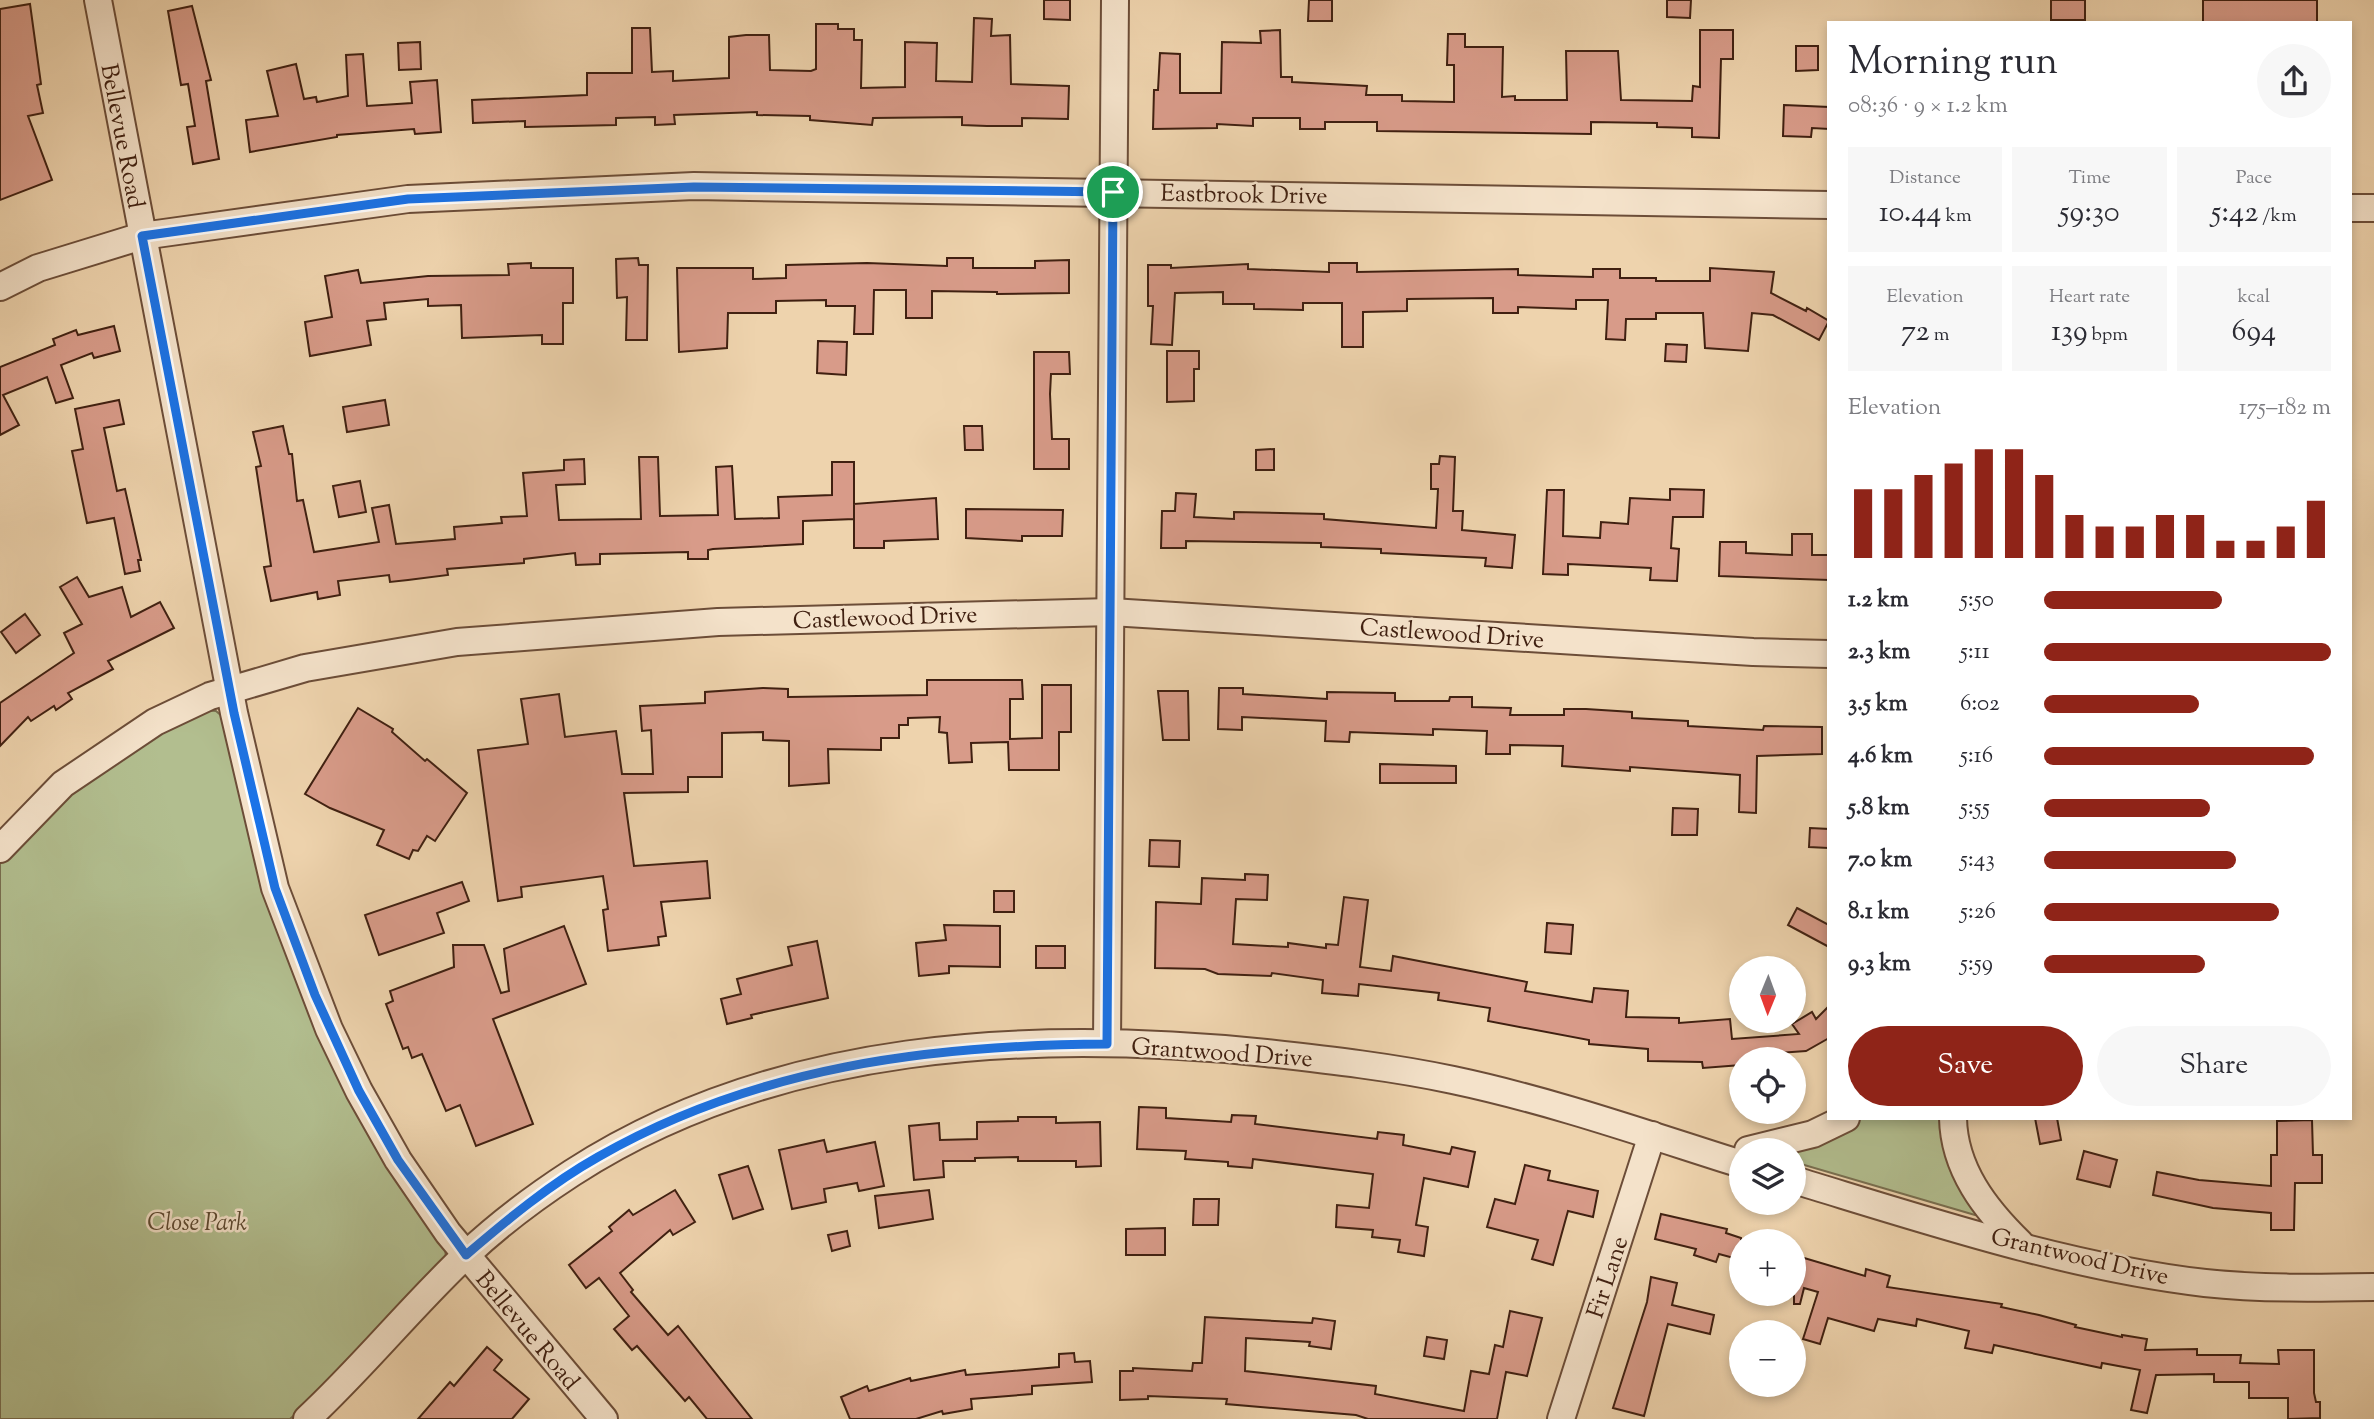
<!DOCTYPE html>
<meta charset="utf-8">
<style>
body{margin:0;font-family:"Sorts Mill Goudy",serif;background:#f7f7f7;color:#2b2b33;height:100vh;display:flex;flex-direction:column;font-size:26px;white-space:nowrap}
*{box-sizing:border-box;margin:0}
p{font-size:23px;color:#7c7c81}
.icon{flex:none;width:38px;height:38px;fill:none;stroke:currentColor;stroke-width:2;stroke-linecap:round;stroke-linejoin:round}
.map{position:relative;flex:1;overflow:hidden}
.panel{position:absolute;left:1827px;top:21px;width:525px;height:1099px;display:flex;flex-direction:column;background:#fff;border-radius:0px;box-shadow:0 4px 10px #0003}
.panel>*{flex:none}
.needle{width:46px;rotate:181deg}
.fabs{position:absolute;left:1729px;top:956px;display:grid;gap:14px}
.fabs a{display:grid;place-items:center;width:77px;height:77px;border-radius:50%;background:#fff;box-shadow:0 4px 10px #0003;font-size:35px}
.pin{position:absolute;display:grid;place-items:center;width:60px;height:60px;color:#fff;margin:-30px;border:4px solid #fff;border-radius:50%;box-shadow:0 2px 7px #0007}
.round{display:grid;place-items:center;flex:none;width:74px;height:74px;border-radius:37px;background:#f7f7f7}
.summary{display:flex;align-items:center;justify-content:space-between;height:119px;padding:0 21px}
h1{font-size:38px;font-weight:600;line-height:52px}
.metrics{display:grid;grid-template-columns:repeat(3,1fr);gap:10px;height:119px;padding:7px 21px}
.metrics div{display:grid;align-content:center;border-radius:0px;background:#f7f7f7;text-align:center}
.metrics b{font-size:30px;font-weight:600}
.metrics small{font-size:19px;font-weight:400}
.metrics p{font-size:19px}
.chart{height:196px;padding:14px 21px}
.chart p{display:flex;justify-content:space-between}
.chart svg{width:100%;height:126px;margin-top:7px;stroke:#8f2418;stroke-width:6}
.button{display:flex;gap:14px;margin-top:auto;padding:14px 21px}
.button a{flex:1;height:80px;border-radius:42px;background:#8f2418;color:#fff;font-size:28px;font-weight:600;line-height:80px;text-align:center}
.button a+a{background:#f7f7f7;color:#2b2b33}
ul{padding:0 21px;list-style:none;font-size:23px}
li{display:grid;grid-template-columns:112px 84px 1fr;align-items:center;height:52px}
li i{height:18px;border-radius:9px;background:#8f2418}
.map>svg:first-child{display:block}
.green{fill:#b2be8f;stroke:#796f50;stroke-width:2}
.building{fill:#d89b89;stroke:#402011;stroke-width:2}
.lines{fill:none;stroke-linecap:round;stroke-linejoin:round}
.minor-casing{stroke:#6c4d38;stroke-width:30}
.minor{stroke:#f4e2ca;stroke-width:26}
.route-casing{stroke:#fff;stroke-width:14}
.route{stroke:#1a73e8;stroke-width:9}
.labels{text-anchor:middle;stroke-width:5;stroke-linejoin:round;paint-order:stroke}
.street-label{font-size:24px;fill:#402011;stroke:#f4e2ca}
.park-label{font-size:24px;font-style:italic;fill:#5c4830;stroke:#f4e2ca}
</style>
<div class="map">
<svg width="2374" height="1419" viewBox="0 0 2374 1419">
<rect width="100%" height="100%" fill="#eed3ad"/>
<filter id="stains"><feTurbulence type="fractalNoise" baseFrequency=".00286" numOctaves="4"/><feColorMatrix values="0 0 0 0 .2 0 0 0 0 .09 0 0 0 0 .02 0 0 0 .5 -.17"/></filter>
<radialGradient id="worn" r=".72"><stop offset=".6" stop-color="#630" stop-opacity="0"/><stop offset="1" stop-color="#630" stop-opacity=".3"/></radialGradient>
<g class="green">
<path d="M 202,710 L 216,711 L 224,718 L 280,928 L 445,1248 L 446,1258 L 330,1383 L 290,1419 L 0,1419 L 0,864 C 53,796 124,747 202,710 Z"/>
<polygon points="1856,1118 1943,1118 1978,1208 1975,1215 1794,1162 1794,1150"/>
</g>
<g class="building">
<polygon points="1044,0 1070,0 1070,20 1044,19"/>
<polygon points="1309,0 1332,0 1332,21 1308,21"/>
<polygon points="1667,0 1691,0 1690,18 1667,17"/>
<rect x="2051" y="0" width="34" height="20"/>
<rect x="2203" y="0" width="114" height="23"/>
<polygon points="30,4 41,84 37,85 43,113 28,116 52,180 0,200 0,9"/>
<polygon points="192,6 211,80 206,81 219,159 193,164 187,127 195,126 188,84 181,85 168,11"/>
<polygon points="974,18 992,19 991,36 1010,35 1011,84 1069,86 1068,119 1022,118 1022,126 987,126 962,125 962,117 873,118 872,125 810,120 810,116 757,115 757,112 674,115 675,124 655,125 655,117 616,118 616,125 525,127 525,121 473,123 472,100 587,95 587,73 632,73 632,28 650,28 652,72 673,71 673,81 729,78 729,37 746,35 769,35 770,70 811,71 816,69 816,24 838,24 838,29 854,29 854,40 862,40 861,88 905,87 905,42 937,43 936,81 972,82"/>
<polygon points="1280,30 1281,77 1292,77 1292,82 1367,86 1366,95 1402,95 1402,101 1454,102 1454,65 1447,65 1448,34 1465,34 1465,47 1503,47 1502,97 1515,96 1515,100 1567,100 1566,51 1618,51 1621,100 1692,101 1693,86 1700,87 1700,30 1733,30 1733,59 1721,59 1719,138 1692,137 1692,128 1657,127 1657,123 1591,122 1591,134 1377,131 1377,122 1325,122 1325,129 1300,129 1300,118 1253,118 1253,126 1217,124 1217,128 1153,129 1154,90 1158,90 1160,53 1180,54 1180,93 1221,93 1222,42 1261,43 1260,31"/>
<polygon points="420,42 421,69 399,70 398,43"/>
<polygon points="1796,46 1818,46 1818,70 1796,71"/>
<polygon points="363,54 367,106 412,103 410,82 437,80 441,132 415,134 414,129 337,135 337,137 250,152 246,120 278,116 267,71 296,64 304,99 316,97 317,102 348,96 346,55"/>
<polygon points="1784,105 1829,107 1829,129 1812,128 1811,137 1783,136"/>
<polygon points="638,258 639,265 648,265 647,340 626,340 627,297 617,298 616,259"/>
<polygon points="947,258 973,258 973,268 1035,268 1035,261 1069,260 1069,293 997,294 997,292 932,291 932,318 906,318 906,290 874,290 873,334 854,334 855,306 826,306 826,300 776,301 776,313 728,313 727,348 679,352 677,268 753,268 753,279 786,278 786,265 867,263 947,266"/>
<polygon points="531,263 531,268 573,268 573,303 563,303 563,344 542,344 542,335 462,338 461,305 428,306 428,299 384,303 386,319 367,321 371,345 310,356 305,322 332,317 325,276 358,270 361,283 428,276 509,275 508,264"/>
<polygon points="1329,263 1357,263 1357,272 1518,269 1518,275 1593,277 1593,269 1620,269 1620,278 1656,278 1656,281 1710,281 1710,268 1774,272 1771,293 1806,311 1807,308 1829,321 1819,340 1773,315 1752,313 1748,351 1705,348 1703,313 1656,313 1656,319 1626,319 1625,340 1606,339 1608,300 1576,300 1576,309 1518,307 1518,313 1493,313 1493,298 1407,299 1407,311 1363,312 1363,347 1342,347 1342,303 1303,303 1303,310 1254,309 1254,304 1223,304 1223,292 1175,293 1172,345 1151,344 1153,306 1148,306 1148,265 1171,265 1171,268 1248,264 1248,269 1329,272"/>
<polygon points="114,326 120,351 94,358 92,353 61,365 73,398 56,403 47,377 3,395 19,425 0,435 0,367 55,345 53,339 76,330 78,335"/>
<polygon points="818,341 847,342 846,375 817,373"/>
<polygon points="1666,344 1687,345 1686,362 1665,361"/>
<polygon points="1167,351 1199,351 1199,369 1194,369 1194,401 1167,402"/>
<polygon points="1034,352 1069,352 1070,374 1051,374 1050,394 1052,439 1069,439 1069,469 1034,469"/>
<polygon points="119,400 124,424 104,428 117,491 125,489 141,560 138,560 140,571 125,574 114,518 87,523 72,451 83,449 75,409"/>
<polygon points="385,400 389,425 347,432 343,407"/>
<polygon points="283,426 289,454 292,454 297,501 303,500 314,552 379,542 372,508 389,505 396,544 455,539 454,527 502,523 501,517 527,516 523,473 564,470 564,460 584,459 585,484 556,485 559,520 641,519 639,457 658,457 660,516 718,515 716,467 732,466 735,519 779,518 778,497 832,495 832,462 854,462 854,504 936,498 938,539 884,541 884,548 854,548 854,504 854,519 803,521 803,544 713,549 708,550 708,559 688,559 688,552 600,554 600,564 576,565 575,553 524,559 524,563 447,569 448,575 408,580 390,582 389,575 338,581 340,595 318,599 317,592 271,601 264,567 271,566 256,467 261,466 253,432"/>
<polygon points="964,426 982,426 983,450 965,450"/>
<polygon points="1274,449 1274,470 1256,470 1256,450"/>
<polygon points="1440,456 1455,457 1453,511 1463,511 1462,530 1515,535 1512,568 1485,566 1486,558 1381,553 1381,549 1321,547 1321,543 1186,541 1186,548 1161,548 1162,511 1175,511 1176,493 1196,494 1194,517 1234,519 1234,512 1324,514 1324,519 1436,528 1438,489 1431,489 1431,464 1439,464"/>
<polygon points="360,481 366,512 339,517 333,486"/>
<polygon points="1670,489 1704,490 1703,517 1673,517 1671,548 1679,549 1677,581 1650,580 1651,568 1568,564 1568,575 1543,574 1547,490 1564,490 1563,536 1600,538 1601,522 1628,524 1630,498 1670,500"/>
<polygon points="966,509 1063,510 1062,536 1022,536 1022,541 966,538"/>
<polygon points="1792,534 1812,534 1812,555 1829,555 1829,580 1719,576 1720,542 1746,542 1746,553 1792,555"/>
<polygon points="77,577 89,597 122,587 131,617 160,602 174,628 108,661 113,669 68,693 72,699 56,710 54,706 31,721 28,717 0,746 0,703 74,653 64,633 82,624 60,587"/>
<polygon points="25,614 40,635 16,653 1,632"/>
<polygon points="927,680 1022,680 1023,699 1010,699 1010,739 1042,738 1042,685 1071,685 1071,732 1059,732 1059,770 1009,770 1008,742 971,743 972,762 949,763 947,733 939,732 940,717 908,718 908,725 899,725 899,738 881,738 881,750 828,749 829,783 789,786 789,741 763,740 763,732 722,733 722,777 688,777 688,792 624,793 634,866 707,861 710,898 661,902 666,936 658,937 659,945 608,951 603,910 608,909 603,876 521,887 522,897 498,901 478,750 528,744 521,699 559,694 565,737 616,731 622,774 653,774 651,730 642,731 640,706 705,703 705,692 763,688 788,689 788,697 927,695"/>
<polygon points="1219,688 1243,688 1243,694 1327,699 1327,692 1395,693 1395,701 1449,701 1450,697 1472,697 1472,707 1511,708 1510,715 1564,715 1564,709 1586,709 1632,712 1632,718 1688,721 1688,726 1763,730 1764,726 1822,727 1822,754 1757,756 1756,813 1739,812 1740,775 1630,767 1630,771 1562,766 1563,746 1510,745 1510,754 1486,754 1487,731 1433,729 1433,735 1350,732 1349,742 1325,741 1326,721 1242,717 1242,730 1218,729"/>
<polygon points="1158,691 1188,691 1189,740 1163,740"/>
<polygon points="358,708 393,729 392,732 425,761 427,759 467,793 435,841 427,836 418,851 413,850 409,859 377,845 384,830 330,808 305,794"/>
<polygon points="1380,764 1456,766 1456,783 1380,783"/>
<polygon points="1673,808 1698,809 1697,835 1672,835"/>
<polygon points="1810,828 1829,829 1828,848 1809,847"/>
<polygon points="1150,840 1180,841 1179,867 1149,866"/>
<polygon points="1245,874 1268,875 1267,900 1236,899 1233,944 1288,947 1288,943 1326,948 1326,944 1338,945 1344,897 1368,900 1360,967 1391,971 1393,956 1527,982 1525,991 1592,1002 1594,988 1628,991 1626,1017 1679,1018 1679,1023 1730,1019 1732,1039 1799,1034 1792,1024 1812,1012 1816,1019 1829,1006 1829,1038 1806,1051 1750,1055 1750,1059 1741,1059 1741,1065 1703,1068 1702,1062 1648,1061 1648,1049 1589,1044 1589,1040 1488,1021 1490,1008 1438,1000 1439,993 1359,984 1358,996 1322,993 1323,980 1272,973 1271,976 1218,974 1205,969 1155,968 1156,902 1201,904 1202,878 1245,880"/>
<polygon points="462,882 469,901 437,913 444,933 379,955 365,915"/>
<rect x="994" y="891" width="20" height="21"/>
<polygon points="1797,908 1829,925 1829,947 1788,925"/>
<polygon points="1547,923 1573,925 1571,954 1545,952"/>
<polygon points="944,925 1000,926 1000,967 949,966 949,973 919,976 916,943 946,940"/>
<polygon points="564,926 586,984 493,1019 533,1124 476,1146 460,1105 446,1111 422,1054 412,1058 408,1047 403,1049 386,1004 393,1001 390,991 454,967 453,945 484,945 501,993 509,991 504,949"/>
<polygon points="817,941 828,998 751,1015 752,1018 727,1024 721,999 741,994 737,979 792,965 788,947"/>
<rect x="1036" y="946" width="29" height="22"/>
<polygon points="1139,1107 1166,1108 1166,1118 1231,1122 1232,1115 1256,1116 1255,1124 1377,1139 1378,1132 1404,1135 1403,1145 1450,1154 1452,1147 1475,1152 1468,1187 1424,1178 1416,1225 1428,1227 1424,1256 1398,1252 1400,1240 1372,1237 1373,1230 1336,1227 1337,1205 1369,1208 1373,1174 1253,1159 1252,1168 1228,1166 1228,1162 1185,1159 1186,1151 1137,1149"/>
<polygon points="1018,1117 1056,1117 1056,1123 1100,1122 1101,1166 1076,1167 1076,1161 1018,1161 1018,1157 975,1158 975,1161 943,1161 944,1177 914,1180 909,1126 939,1123 940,1140 977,1139 977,1122 1018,1121"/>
<polygon points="2035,1118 2057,1118 2061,1140 2040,1144"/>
<polygon points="2312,1120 2313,1155 2322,1155 2322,1183 2295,1183 2294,1230 2271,1230 2271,1213 2213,1208 2153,1195 2157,1172 2199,1180 2271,1186 2271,1155 2277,1155 2277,1121"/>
<polygon points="824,1140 827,1152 875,1142 884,1186 859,1191 857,1183 824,1189 826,1202 792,1209 779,1150"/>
<polygon points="2084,1151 2117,1160 2110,1187 2077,1179"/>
<polygon points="1525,1165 1550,1171 1548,1180 1598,1191 1593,1217 1568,1211 1553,1265 1532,1259 1538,1240 1487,1227 1495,1199 1515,1204"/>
<polygon points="748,1166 763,1209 733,1219 719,1175"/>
<polygon points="675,1190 695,1222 673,1235 670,1230 620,1273 633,1290 631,1292 668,1335 678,1326 752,1419 707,1419 689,1397 685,1401 637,1346 632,1350 614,1329 629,1316 599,1278 586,1288 569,1265 612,1231 609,1227 629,1210 633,1215"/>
<polygon points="929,1190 933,1219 879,1228 875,1196"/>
<polygon points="1194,1199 1219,1199 1218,1225 1193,1225"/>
<polygon points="1661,1214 1727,1229 1726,1233 1741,1238 1741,1260 1719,1254 1716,1262 1694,1255 1696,1249 1655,1239"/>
<polygon points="1165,1228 1165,1255 1126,1255 1126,1229"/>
<polygon points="847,1231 850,1246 832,1251 828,1235"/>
<polygon points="1794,1255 1865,1276 1866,1269 1890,1276 1887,1287 2002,1304 2001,1307 2039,1315 2076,1325 2075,1327 2122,1337 2122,1335 2147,1339 2145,1350 2197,1349 2197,1355 2241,1355 2240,1363 2279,1364 2278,1350 2314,1350 2314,1393 2316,1402 2320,1402 2320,1418 2288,1419 2288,1398 2249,1398 2249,1382 2214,1382 2214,1374 2156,1375 2147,1413 2131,1410 2140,1370 2102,1363 2101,1368 1994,1345 1992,1353 1965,1348 1969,1331 1917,1319 1916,1326 1878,1319 1874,1331 1828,1318 1820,1344 1803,1339 1818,1292 1804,1288 1800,1304 1794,1304"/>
<polygon points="1651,1277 1677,1283 1672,1305 1714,1315 1710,1334 1668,1324 1644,1416 1613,1408 1647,1302"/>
<polygon points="1510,1311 1542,1318 1527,1376 1506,1372 1497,1419 1368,1419 1356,1415 1226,1404 1227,1399 1148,1396 1148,1399 1120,1400 1120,1371 1133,1371 1133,1368 1192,1371 1193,1363 1202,1363 1205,1317 1312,1323 1313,1318 1335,1321 1331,1349 1309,1346 1310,1342 1246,1338 1245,1371 1376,1386 1375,1394 1464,1411 1471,1371 1489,1374 1495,1345 1503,1347"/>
<polygon points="1427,1337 1447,1340 1444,1359 1424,1356"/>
<polygon points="487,1347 502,1360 494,1370 529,1399 512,1419 418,1419 450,1382 454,1386"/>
<polygon points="1074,1353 1075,1362 1090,1361 1092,1382 1032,1386 1032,1394 971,1399 972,1409 943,1414 942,1411 916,1419 850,1419 841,1397 867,1386 869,1391 910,1378 911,1381 965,1370 966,1375 1059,1367 1059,1354"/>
</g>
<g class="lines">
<g class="minor-casing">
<g id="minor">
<polyline points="98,0 234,713 275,888 329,1029 359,1091 398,1160 448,1233 604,1419"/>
<polyline points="2350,208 2374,208"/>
<polyline points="0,287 38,268 142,236 408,199 694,186 1829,205"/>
<polyline points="0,849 63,784 155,722 210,696 305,668 457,642 718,622 1111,612 1753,652 1829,654"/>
<polyline points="1107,1043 1115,0"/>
<path d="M 1953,1118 C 1954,1169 1985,1209 2020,1243"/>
<polyline points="1748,1150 1813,1134 1846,1118"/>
<path d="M 1794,1180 C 1926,1220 2067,1267 2205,1283 C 2261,1289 2318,1288 2374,1287"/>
<path d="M 307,1419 C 363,1367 411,1307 466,1255 C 499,1224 535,1197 572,1173 C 776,1041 1031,1029 1266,1053 C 1329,1060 1392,1067 1453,1080 C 1552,1101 1646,1134 1741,1164"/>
<polyline points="1561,1419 1652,1135"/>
</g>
</g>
<use href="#minor" class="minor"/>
</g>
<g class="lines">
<g class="route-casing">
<path id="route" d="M 694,187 L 1113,192 L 1107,1044 C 929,1045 755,1067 598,1157 C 550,1184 507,1220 466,1255 L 398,1160 L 359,1091 L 315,995 L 275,888 L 234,713 L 142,236 L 408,199 Z"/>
</g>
<use href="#route" class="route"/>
</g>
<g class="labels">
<g class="street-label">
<text transform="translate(123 136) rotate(79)" y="8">Bellevue Road</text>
<text transform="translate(1244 194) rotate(1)" y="8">Eastbrook Drive</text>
<text transform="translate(885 617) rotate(-2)" y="8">Castlewood Drive</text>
<text transform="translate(1452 633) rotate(4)" y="8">Castlewood Drive</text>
<text transform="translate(1222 1052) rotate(4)" y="8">Grantwood Drive</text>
<text transform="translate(2080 1256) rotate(13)" y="8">Grantwood Drive</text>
<text transform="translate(1607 1277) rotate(-72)" y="8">Fir Lane</text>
<text transform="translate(528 1330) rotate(50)" y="8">Bellevue Road</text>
</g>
<g class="park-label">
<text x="197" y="1230">Close Park</text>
</g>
</g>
<rect width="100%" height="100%" filter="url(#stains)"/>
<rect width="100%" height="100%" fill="url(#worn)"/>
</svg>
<div class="fabs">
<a><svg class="needle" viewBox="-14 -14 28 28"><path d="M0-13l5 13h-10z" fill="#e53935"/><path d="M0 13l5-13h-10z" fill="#7c7c81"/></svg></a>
<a><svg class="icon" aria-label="locate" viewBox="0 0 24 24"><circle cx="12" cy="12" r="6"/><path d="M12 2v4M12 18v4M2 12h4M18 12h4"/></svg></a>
<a><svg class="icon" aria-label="layers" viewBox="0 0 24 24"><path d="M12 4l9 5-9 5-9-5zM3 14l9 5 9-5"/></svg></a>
<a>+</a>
<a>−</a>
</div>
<div class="pin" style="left:1113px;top:192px;background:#1e9e55"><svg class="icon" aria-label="arrive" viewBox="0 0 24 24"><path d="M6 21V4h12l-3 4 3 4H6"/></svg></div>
<section class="panel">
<div class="summary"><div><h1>Morning run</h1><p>08:36 · 9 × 1.2 km</p></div><a class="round"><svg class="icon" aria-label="share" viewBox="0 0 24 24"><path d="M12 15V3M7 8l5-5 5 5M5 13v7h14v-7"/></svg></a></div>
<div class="metrics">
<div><p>Distance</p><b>10.44<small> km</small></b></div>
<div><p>Time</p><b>59:30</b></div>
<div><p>Pace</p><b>5:42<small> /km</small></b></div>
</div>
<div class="metrics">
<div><p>Elevation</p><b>72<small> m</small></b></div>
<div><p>Heart rate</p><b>139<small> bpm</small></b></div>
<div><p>kcal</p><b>694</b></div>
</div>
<div class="chart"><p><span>Elevation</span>175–182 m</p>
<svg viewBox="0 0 160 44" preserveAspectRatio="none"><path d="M5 44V20M15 44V20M25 44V15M35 44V11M45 44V6M55 44V6M65 44V15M75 44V29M85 44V33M95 44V33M105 44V29M115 44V29M125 44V38M135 44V38M145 44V33M155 44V24"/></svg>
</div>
<ul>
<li><b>1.2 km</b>5:50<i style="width:62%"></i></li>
<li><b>2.3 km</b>5:11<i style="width:100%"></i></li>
<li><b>3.5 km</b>6:02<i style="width:54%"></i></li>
<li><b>4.6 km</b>5:16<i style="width:94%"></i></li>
<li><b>5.8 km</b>5:55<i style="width:58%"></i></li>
<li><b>7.0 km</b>5:43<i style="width:67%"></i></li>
<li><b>8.1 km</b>5:26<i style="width:82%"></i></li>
<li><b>9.3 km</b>5:59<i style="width:56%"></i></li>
</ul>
<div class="button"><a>Save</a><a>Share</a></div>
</section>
</div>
